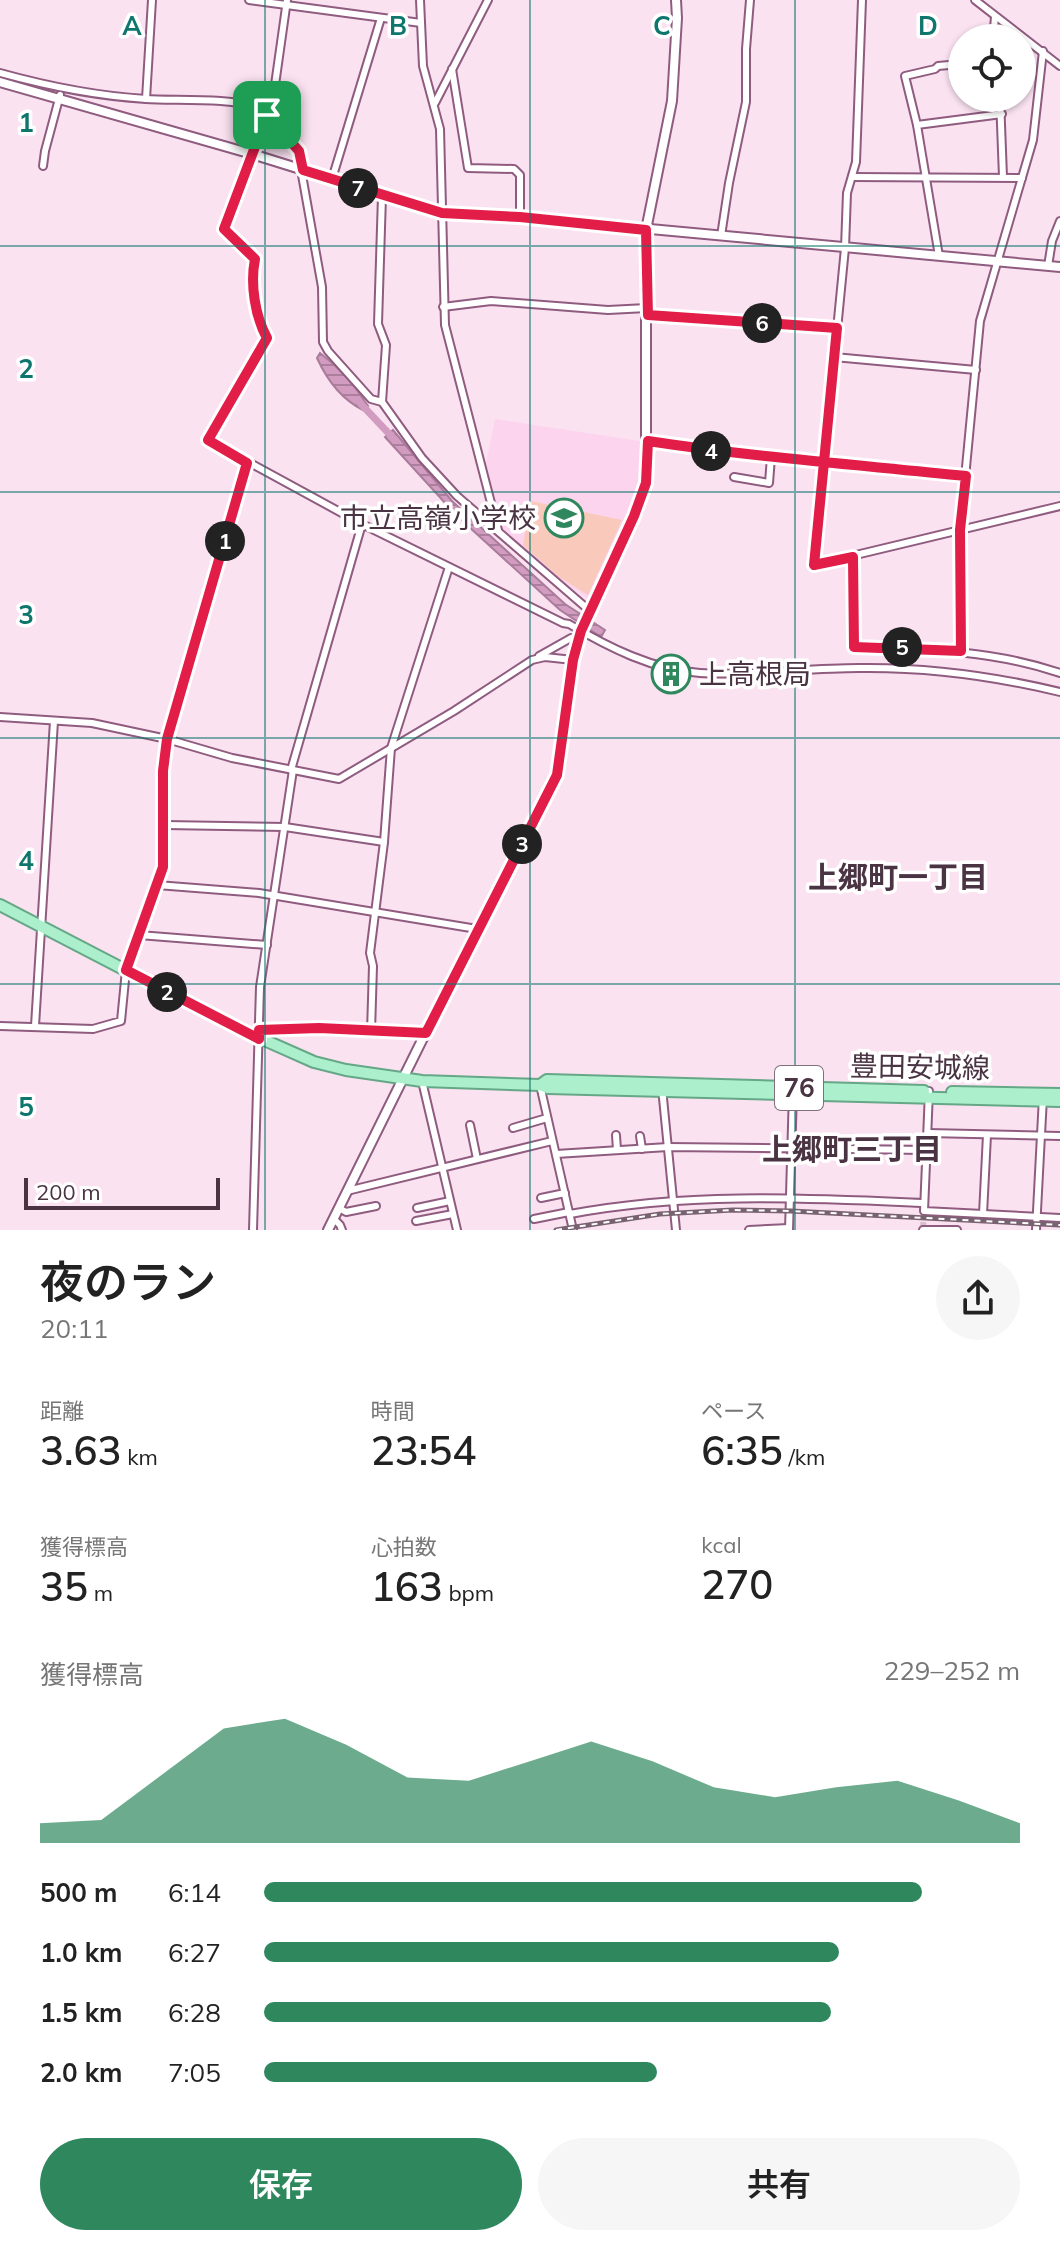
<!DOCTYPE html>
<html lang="ja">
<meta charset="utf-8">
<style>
body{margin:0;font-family:Mulish,"Noto Sans JP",sans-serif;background:#f6f6f6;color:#222;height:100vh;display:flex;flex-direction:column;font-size:30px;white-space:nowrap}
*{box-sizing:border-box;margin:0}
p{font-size:26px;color:#767676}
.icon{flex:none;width:44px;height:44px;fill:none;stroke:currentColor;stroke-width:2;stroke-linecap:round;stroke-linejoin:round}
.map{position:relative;height:1230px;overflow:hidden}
.drawer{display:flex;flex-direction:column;background:#fff;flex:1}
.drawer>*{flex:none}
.tools{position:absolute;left:948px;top:24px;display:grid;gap:16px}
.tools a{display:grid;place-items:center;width:88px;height:88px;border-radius:50%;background:#fff;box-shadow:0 2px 6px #0004;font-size:40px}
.scale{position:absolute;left:24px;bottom:20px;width:196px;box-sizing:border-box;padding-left:8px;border:4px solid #4a3342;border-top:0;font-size:22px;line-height:28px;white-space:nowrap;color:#4a3342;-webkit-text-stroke:6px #fff;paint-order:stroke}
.pin{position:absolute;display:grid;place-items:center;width:68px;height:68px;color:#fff;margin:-34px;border-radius:16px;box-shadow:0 4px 12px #0006}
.km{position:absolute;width:40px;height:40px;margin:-20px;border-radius:50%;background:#222;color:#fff;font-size:22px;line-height:40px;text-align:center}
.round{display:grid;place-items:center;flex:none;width:84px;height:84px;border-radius:42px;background:#f6f6f6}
.overview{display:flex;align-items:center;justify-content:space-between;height:136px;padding:0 40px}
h1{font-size:44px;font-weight:600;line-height:60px}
.figures{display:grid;grid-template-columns:repeat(3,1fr);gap:12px;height:136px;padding:8px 40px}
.figures div{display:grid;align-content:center}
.figures b{font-size:40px;font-weight:600}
.figures small{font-size:22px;font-weight:400}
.figures p{font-size:22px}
.chart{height:224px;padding:16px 40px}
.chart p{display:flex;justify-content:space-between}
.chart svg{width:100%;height:144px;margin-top:8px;fill:#2f885d;opacity:.7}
.action{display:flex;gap:16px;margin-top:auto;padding:16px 40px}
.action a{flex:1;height:92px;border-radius:48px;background:#2f885d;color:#fff;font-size:32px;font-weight:600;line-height:92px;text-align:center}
.action a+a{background:#f6f6f6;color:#222}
ul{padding:0 40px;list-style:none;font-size:26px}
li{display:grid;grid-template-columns:128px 96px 1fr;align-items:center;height:60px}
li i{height:20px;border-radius:10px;background:#2f885d}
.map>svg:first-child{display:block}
.built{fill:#fcd4ee}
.pitch{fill:#f9cabb}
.water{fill:url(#water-rules);stroke:#a97c9a;stroke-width:2}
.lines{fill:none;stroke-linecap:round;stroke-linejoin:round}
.canal{stroke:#d29bc0;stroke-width:7}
.minor-tunnel{stroke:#d7bfce;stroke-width:6;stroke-dasharray:6 3;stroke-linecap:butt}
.minor-casing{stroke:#8f5c7f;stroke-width:10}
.tertiary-casing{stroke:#8f5c7f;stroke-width:12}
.primary-casing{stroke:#65a786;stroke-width:14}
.minor{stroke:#fff;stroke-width:6}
.tertiary{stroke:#fff;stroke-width:8}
.primary{stroke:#acefcc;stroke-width:10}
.rail-casing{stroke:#786170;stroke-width:5}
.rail{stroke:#fff;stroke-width:2;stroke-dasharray:6;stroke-linecap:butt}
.route-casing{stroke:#fff;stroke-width:16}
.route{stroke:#e11d48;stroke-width:10}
.grid{fill:none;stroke:#0f766e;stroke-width:2;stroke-opacity:0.55}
.labels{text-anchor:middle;stroke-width:7;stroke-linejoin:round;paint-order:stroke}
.shield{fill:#fff;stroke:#80707b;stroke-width:2}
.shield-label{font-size:26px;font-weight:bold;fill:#4a3342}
.poi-label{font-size:28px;fill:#4a3342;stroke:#fff;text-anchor:end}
.street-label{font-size:28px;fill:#4a3342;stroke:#fff}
.neighbourhood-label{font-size:30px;font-weight:bold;fill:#4a3342;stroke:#fff}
.grid-label{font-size:26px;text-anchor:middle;font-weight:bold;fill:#0f766e;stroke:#fff;stroke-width:7;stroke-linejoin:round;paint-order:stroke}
</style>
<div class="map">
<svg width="1060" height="1230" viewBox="0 0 1060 1230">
<defs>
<pattern id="water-rules" width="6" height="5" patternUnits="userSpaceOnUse" patternTransform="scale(2)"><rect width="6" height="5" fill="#d29bc0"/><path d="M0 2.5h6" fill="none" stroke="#ac7f9e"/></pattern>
</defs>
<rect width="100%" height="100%" fill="#fae2f1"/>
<polygon class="built" points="495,419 646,442 642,481 633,505 588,599 559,579 504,532 486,463"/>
<polygon class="pitch" points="531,501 622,520 588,595 559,577 523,545"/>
<g class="water">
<path d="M 320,353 C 340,368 355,385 368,406 L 363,410 C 341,399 327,380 317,358 Z"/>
<polygon points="393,430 452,501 565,604 605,630 601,637 560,610 456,515 385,437"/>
</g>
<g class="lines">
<polyline class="canal" points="360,403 395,440"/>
<polyline class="minor-tunnel" points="923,1228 924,1211"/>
<g class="minor-casing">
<g id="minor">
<polyline points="249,0 421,23"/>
<path d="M 287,0 L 274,92 L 224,229 L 255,259 C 249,284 255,316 267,338 L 208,440 L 362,524 L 563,623 L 569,624 C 608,647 653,670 700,673 C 753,676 806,668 859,668 C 928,667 994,676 1060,692"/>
<polyline points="420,0 423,66 440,129 445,325 498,530"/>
<polyline points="862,0 856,162 847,193 845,248 814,565 1060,506"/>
<polyline points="975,0 1060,66"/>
<polyline points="993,38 995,17"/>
<polyline points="452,69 468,168 514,169 520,175 520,217"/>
<path d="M 0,73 C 47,86 97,96 146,99 C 173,101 233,97 256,108 C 278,119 305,150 302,175 L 322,287 L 323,342 L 328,351 L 371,399 L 382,402 L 422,458 L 457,496 L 590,611"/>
<polyline points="1000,98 1003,177"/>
<polyline points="146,99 152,0"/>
<polyline points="435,103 488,0"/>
<polyline points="917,125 1002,114"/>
<polyline points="43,166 45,151 60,95"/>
<polyline points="852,177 1022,178"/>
<polyline points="332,179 381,18"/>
<polyline points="721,236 729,183 746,102 746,49 750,0"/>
<polyline points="939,256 917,125 905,76 935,69 938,66 960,64"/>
<polyline points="1048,266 1052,241 1060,221"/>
<polyline points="443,307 491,301 608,310 647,308"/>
<polyline points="648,315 837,328"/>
<polyline points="834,357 976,370"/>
<polyline points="382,402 386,345 378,324 382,196"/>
<polyline points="648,441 708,450 966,476"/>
<polyline points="734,477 769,483 771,457"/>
<path d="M 853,557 L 854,647 C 925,649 992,650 1060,673"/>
<polyline points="961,651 960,530 980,321 1033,140 1043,51"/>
<polyline points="539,656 571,638"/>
<polyline points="0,717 92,723 167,739 232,758 339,779 454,711 532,660 545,657 573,660"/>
<polyline points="291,770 362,524"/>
<polyline points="165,825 285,827 384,842"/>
<polyline points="157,885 259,893 477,929"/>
<polyline points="139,935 267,945"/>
<polyline points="0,1026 93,1029 121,1021 126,970 163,867 163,771 167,739 247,463"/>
<polyline points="35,1026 54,721"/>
<polyline points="259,1030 319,1028 426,1033"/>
<polyline points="371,1032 373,966 370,953 384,842 391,748 449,567"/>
<polyline points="422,1081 457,1230"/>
<polyline points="540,1085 573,1230"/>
<polyline points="662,1088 676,1230"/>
<polyline points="929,1091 924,1211 1060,1218"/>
<polyline points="470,1125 477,1159"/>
<polyline points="513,1128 547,1118"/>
<polyline points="928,1133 1060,1136"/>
<polyline points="616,1135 617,1150"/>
<polyline points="640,1136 642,1149"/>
<polyline points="556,1154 668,1147 927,1150"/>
<polyline points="347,1191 552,1141"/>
<polyline points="541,1198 565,1193"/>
<polyline points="339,1208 346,1212 376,1206"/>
<polyline points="417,1208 450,1201"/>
<path d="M 570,1214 C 687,1192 805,1198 924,1203"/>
<polyline points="983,1214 987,1135"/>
<polyline points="334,1219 340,1225 342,1230"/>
<polyline points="534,1219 569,1212"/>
<polyline points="416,1221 453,1214"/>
<polyline points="253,1230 260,987 293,770"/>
<polyline points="749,1230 789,1228"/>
<polyline points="789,1230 793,1091"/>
<polyline points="923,1230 957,1230"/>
<polyline points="1036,1230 1043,1097"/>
</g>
</g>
<g class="tertiary-casing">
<g id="tertiary">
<polyline points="0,82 252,154 442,213 520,217 1060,267"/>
<polyline points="328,1230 477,929 554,784 560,765 573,660 581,631 634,516 646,483 646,230 672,101 677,18 676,0"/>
</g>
</g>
<g class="primary-casing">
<g id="primary">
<polyline points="0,905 235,1027 314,1062 346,1070 422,1081 540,1085 548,1088 1060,1101"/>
<polyline points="540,1085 547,1080 924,1091"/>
<polyline points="952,1092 1060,1094"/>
</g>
</g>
<use href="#minor" class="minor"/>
<use href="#tertiary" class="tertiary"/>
<use href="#primary" class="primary"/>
<g class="rail-casing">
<polyline id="rail" points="556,1230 660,1214 733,1210 791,1211 1060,1225"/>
</g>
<use href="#rail" class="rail"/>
</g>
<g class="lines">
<g class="route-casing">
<path id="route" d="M 267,115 L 224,229 L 255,259 C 250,284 255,316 267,338 L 208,440 L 247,463 L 167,739 L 163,771 L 163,867 L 126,970 L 259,1039 L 259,1030 L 319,1028 L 426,1033 L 557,775 L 573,660 L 581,631 L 634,516 L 646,483 L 648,441 C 753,457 860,465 966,476 L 960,530 L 961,651 L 854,647 L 853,557 L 814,565 C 822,486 830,407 837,328 L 648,315 L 646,230 L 520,217 L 442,213 L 303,170 L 299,151 L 267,115"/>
</g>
<use href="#route" class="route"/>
</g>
<path class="grid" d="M 265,0 L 265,1230M 530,0 L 530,1230M 795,0 L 795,1230M 0,246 L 1060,246M 0,492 L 1060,492M 0,738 L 1060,738M 0,984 L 1060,984"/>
<defs>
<g id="school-ring" transform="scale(2)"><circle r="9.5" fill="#fff" stroke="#2f885d" stroke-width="1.5"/><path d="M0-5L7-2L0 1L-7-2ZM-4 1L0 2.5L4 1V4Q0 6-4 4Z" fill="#2f885d"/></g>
<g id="building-ring" transform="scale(2)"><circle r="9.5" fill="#fff" stroke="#2f885d" stroke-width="1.5"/><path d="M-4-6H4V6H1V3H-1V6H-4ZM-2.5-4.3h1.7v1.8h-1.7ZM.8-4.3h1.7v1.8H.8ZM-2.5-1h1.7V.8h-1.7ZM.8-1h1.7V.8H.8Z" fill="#2f885d"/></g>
</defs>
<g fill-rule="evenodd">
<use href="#school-ring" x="564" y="518"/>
<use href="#building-ring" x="671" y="674"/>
</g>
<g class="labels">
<rect class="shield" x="775" y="1066" width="48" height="44" rx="6"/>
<g class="shield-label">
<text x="799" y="1097">76</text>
</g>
<g class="poi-label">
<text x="536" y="528">市立高嶺小学校</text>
<text x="699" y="684" text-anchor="start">上高根局</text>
</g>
<g class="street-label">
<text transform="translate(920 1067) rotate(1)" y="10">豊田安城線</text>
</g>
<g class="neighbourhood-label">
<text x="898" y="888">上郷町一丁目</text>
<text x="852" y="1160">上郷町三丁目</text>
</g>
</g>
<g class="grid-label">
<text x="132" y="35">A</text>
<text x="398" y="35">B</text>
<text x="662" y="35">C</text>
<text x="928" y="35">D</text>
<text x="26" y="132">1</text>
<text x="26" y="378">2</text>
<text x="26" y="624">3</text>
<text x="26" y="870">4</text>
<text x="26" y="1116">5</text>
</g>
</svg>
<div class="tools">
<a><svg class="icon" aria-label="locate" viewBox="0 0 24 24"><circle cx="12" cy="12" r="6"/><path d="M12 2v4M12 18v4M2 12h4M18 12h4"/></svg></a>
</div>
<div class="scale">200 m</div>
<div class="pin" style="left:267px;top:115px;background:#1e9e55"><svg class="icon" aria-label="arrive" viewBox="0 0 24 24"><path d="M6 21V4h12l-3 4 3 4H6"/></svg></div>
<b class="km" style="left:225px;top:541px">1</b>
<b class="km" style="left:167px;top:992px">2</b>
<b class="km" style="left:522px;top:844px">3</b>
<b class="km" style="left:711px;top:451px">4</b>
<b class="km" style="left:902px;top:647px">5</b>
<b class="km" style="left:762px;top:323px">6</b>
<b class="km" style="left:358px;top:188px">7</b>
</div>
<section class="drawer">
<div class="overview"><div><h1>夜のラン</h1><p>20:11</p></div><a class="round"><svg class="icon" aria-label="share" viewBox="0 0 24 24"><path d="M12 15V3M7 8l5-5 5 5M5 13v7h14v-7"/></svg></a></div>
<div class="figures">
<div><p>距離</p><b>3.63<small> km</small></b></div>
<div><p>時間</p><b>23:54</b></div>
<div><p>ペース</p><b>6:35<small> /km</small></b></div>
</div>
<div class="figures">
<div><p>獲得標高</p><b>35<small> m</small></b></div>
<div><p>心拍数</p><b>163<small> bpm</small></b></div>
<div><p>kcal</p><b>270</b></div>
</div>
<div class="chart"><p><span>獲得標高</span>229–252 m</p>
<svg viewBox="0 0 160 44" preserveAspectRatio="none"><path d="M0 44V38L10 37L20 23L30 9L40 6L50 14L60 24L70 25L80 19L90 13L100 19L110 27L120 30L130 27L140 25L150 31L160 38V44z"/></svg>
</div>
<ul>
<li><b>500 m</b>6:14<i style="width:87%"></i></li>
<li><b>1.0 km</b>6:27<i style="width:76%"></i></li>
<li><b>1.5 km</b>6:28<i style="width:75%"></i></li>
<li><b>2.0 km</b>7:05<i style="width:52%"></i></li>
</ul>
<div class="action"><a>保存</a><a>共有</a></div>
</section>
